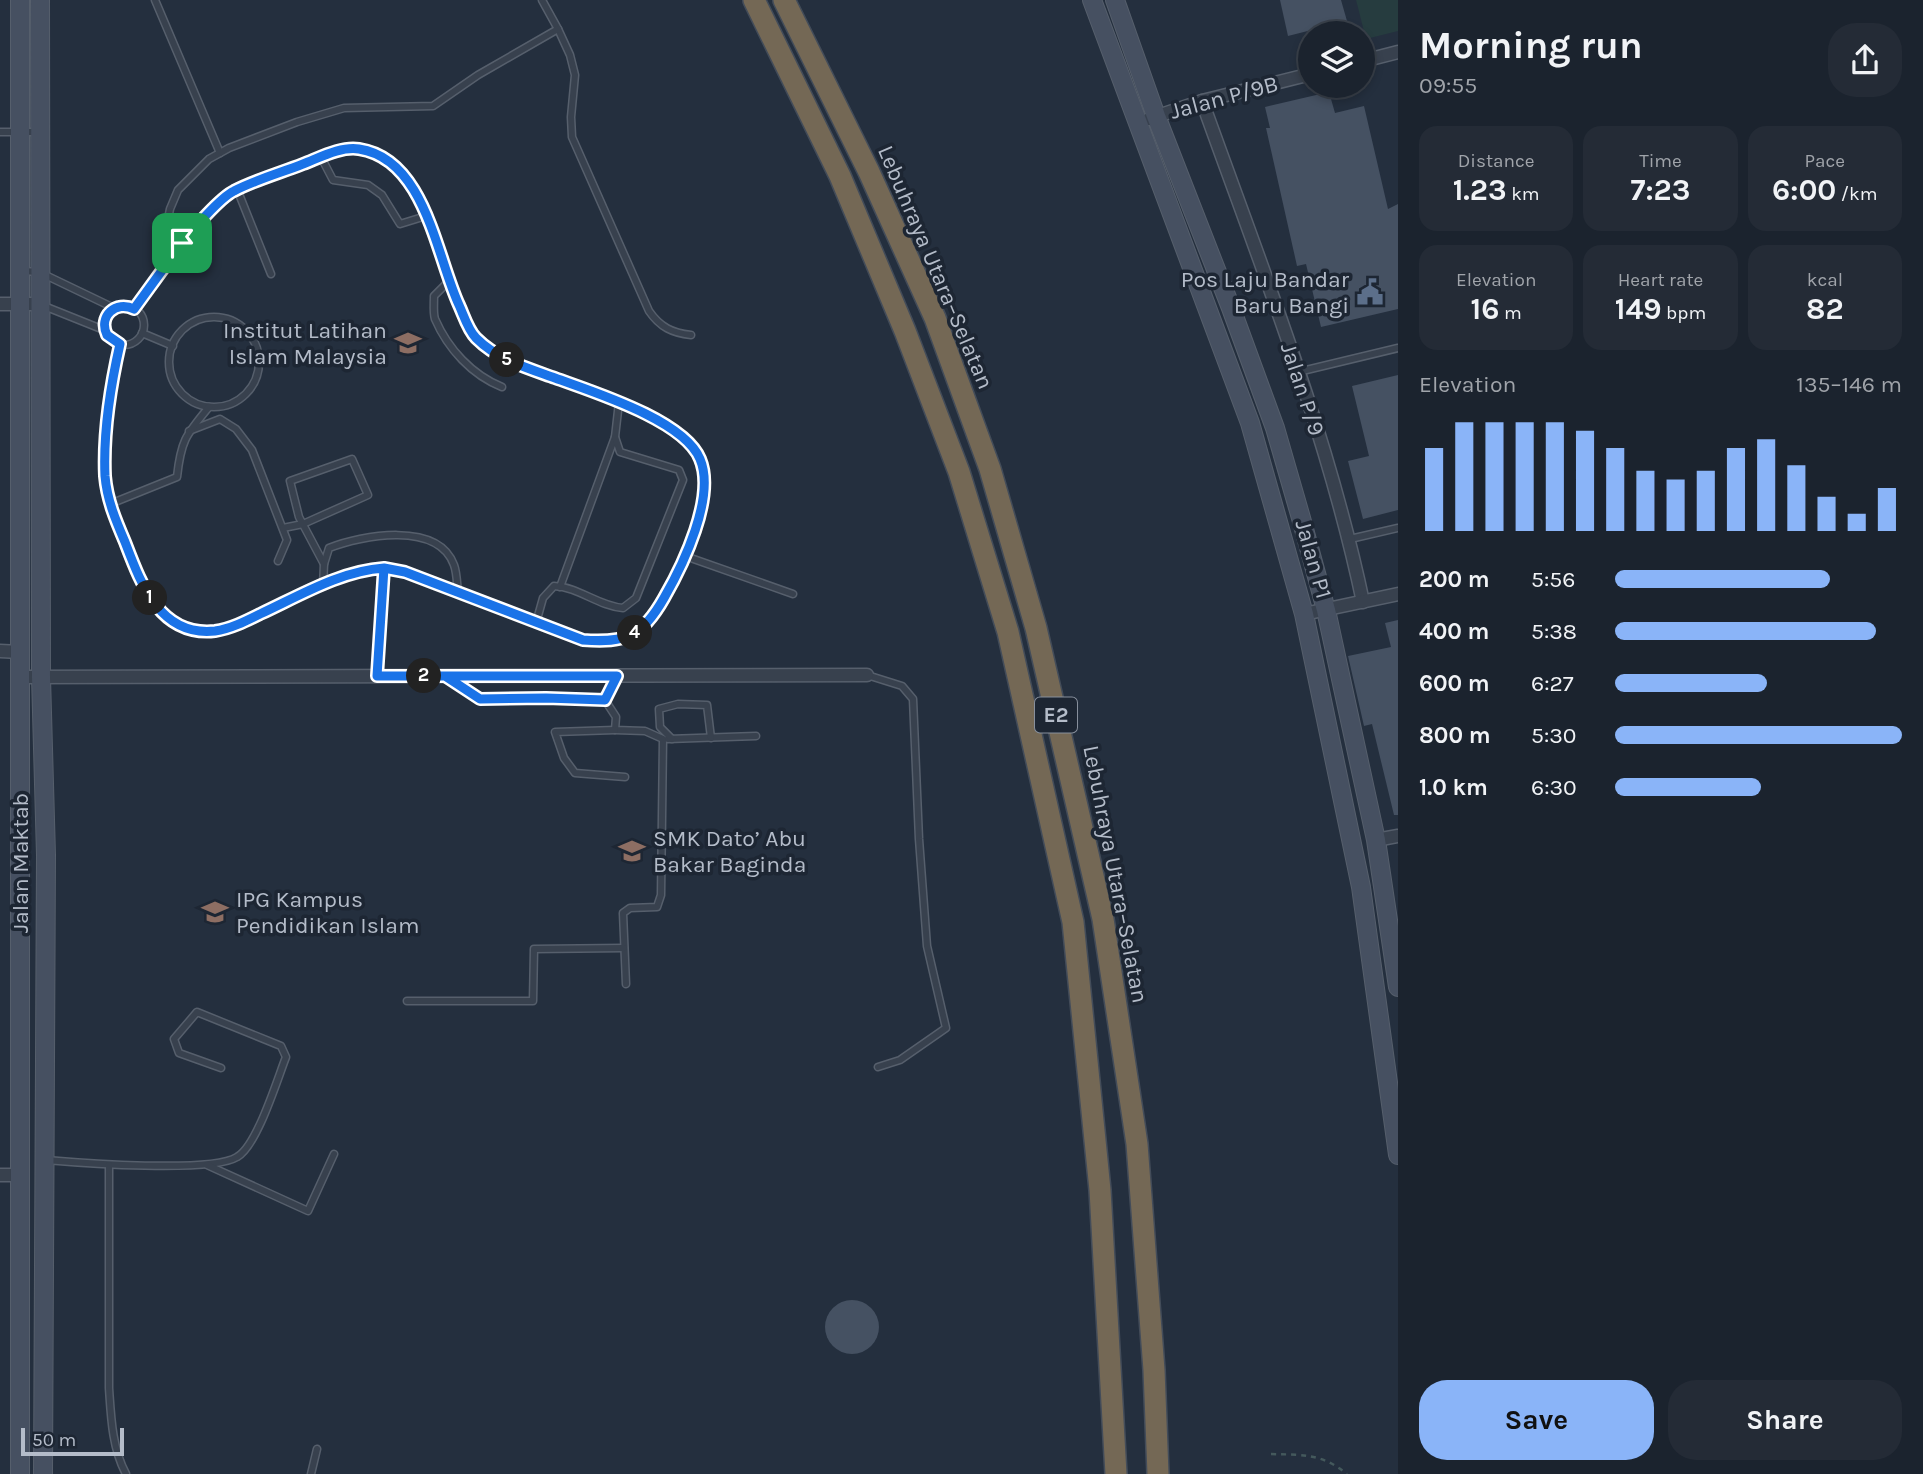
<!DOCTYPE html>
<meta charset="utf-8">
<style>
body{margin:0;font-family:Karla,sans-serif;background:#242b36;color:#f1f3f6;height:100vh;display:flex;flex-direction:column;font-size:26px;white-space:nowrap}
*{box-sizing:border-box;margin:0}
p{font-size:23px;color:#a0a4aa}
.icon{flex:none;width:38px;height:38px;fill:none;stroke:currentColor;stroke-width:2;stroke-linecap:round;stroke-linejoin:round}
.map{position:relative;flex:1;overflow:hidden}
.sheet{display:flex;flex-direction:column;background:#1b232e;width:525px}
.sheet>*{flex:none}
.fabs{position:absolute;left:1298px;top:21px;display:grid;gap:14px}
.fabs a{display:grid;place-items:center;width:77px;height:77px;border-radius:50%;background:#1b232e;box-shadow:0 4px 10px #0003,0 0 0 2px #39404a;font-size:35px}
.scale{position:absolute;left:21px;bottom:18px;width:103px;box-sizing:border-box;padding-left:7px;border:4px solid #b4bcc9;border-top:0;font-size:19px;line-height:24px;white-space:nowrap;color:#b4bcc9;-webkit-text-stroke:5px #1d2633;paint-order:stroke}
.pin{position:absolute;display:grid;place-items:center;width:60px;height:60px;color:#fff;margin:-30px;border-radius:14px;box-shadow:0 4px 10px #0006}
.km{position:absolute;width:35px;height:35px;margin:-18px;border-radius:50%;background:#222;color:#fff;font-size:19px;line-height:35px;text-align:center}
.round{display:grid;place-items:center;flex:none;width:74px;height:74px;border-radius:28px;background:#242b36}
.head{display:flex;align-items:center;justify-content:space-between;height:119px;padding:0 21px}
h1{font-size:38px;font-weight:700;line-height:52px}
.figures{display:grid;grid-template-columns:repeat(3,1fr);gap:10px;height:119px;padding:7px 21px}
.figures div{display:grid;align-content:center;border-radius:18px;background:#242b36;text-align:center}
.figures b{font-size:30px;font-weight:700}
.figures small{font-size:19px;font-weight:400}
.figures p{font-size:19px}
.chart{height:196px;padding:14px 21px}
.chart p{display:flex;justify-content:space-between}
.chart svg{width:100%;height:126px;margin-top:7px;stroke:#8ab4f8;stroke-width:6}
.primary-button{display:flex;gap:14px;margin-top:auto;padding:14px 21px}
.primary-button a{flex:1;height:80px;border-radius:28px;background:#8ab4f8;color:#111;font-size:28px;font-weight:700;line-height:80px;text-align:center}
.primary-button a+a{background:#242b36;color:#f1f3f6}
ul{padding:0 21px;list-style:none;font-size:23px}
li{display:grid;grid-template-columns:112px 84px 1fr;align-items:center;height:52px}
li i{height:18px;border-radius:9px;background:#8ab4f8}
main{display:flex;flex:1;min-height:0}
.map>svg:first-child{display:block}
.green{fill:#263c3f}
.building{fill:#455162}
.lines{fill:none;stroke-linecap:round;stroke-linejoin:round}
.lane-casing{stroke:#565f6c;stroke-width:9}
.street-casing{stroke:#565f6c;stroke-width:15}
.secondary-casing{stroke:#565f6c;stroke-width:20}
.highway-casing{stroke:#434c59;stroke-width:24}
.path{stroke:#44595c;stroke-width:2.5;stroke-dasharray:5 5;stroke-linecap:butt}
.lane{stroke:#38414e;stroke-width:6}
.street{stroke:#38414e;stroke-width:12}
.secondary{stroke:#465061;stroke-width:18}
.highway{stroke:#746855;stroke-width:21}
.route-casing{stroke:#fff;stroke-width:14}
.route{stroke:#1a73e8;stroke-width:9}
.labels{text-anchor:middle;stroke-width:7;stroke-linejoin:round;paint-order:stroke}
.shield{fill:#1d2633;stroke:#878f9c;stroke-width:2}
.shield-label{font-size:21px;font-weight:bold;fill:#b4bcc9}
.street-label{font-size:23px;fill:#b4bcc9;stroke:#1d2633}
.poi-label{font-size:23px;fill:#b4bcc9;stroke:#1d2633;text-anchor:end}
</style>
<main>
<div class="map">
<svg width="1398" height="1474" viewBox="0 0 1398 1474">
<rect width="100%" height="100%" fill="#242f3e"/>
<polygon class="green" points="1356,0 1398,0 1398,31 1366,39"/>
<g class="building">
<polygon points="1280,0 1341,0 1347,21 1288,36"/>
<polygon points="1329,92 1335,113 1364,106 1388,209 1398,204 1398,309 1321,327 1306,264 1297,266 1266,128 1270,128 1265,107"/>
<polygon points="1398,375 1398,510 1363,519 1348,461 1369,456 1352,386"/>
<polygon points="1398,620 1398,815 1394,815 1372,724 1364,726 1348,656 1391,647 1385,623"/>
<circle cx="852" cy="1327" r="27"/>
</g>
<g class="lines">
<g class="lane-casing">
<g id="lane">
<polyline points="155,0 220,153"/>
<path d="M 542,0 L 558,29 L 570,55 L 575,75 L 571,117 L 572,137 L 649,311 C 660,327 672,333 691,335"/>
<polyline points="0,132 37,132"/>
<polyline points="321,157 333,180 368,185 382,195 400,224 426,216"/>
<polyline points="237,189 271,274"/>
<polyline points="182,243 172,233 168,219 170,209 178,190 209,159 229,148 297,122 344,108 433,106 478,75 558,29"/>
<polyline points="23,271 39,272 114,308"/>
<path d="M 448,282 L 434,296 C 434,304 433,313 435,319 C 448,349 472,375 502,387"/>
<circle cx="124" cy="325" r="20"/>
<polyline points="44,306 104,330"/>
<circle cx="214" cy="362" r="45"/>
<polyline points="142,333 173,346"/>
<path d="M 120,344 C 110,388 103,431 105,476 C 107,507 138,592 161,613 C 175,626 197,633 215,631 C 230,629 247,620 260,614 C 292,600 329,577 363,570 C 377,566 391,570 405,572 L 583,640 C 622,643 641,639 662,603 C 682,568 717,498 700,459 C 683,420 592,392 554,378 C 527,368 496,360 475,337 C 469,330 465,318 461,309 C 442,269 431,211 407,177 C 397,164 374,150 357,149 C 341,147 248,182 232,191 C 225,195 219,204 214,210 C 183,240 160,274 134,309"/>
<polyline points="1298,372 1398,348"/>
<polyline points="189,431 220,419 236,429 252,450 287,540 278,561"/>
<path d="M 110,504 L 177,477 C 181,440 186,435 209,407"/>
<polyline points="283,528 303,524 368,495 352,459 290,481 299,517 324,564"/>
<polyline points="1350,539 1398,528"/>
<polyline points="685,556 793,594"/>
<path d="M 323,586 L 324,564 L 329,548 C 362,535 438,521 454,565 C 457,573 457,584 458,593"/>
<polyline points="560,587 615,437"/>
<path d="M 536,623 L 543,598 L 554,586 C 579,587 598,606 623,608 L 636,598 L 683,480 L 679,470 L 620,452 L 615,437 L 619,402"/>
<polyline points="867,675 902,686 913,699 919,839 927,946 946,1028 900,1060 878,1067"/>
<polyline points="377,676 384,568"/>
<polyline points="450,679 480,699 546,698 605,700 616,676"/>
<polyline points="605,700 616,717 615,730 645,731 663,739 661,895 657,907 630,908 623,913 626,984"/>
<polyline points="615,730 555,732 564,758 575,773 625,777"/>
<polyline points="668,739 756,736"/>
<polyline points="672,739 660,727 659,709 678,704 707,705 711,738"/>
<polyline points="407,1001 533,1001 534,949 624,948"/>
<path d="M 46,1160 C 81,1163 211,1173 237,1157 C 257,1146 277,1080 286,1057 L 281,1046 L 197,1012 L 174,1039 L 179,1053 L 221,1068"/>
<path d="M 109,1165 L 109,1388 C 111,1417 112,1448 126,1474"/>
<polyline points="207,1165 308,1211 334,1154"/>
<polyline points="311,1474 317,1449"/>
</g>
</g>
<g class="street-casing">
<g id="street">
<polyline points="1363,61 1398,52"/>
<path d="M 1202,101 C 1261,266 1327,431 1363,602"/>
<polyline points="1149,119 1202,101 1311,74"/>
<polyline points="0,304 39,304"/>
<polyline points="1304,614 1398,594"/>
<polyline points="0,651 20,652"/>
<polyline points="20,677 867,675"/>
<polyline points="1376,840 1398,836"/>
<polyline points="0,1175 20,1175"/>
</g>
</g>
<g class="secondary-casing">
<g id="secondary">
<polyline points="20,0 20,1474"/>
<polyline points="40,0 41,677 46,855 43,1474"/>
<polyline points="1092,0 1250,423 1304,614 1361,887 1398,1155"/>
<polyline points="1115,0 1156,116 1231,308 1275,428 1301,518 1326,610 1376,840 1398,987"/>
</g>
</g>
<g class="highway-casing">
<g id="highway">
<polyline points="754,0 840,176 905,331 959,472 1008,632 1073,922 1100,1190 1116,1474"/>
<polyline points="784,0 869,172 935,318 990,469 1036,628 1103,919 1137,1144 1154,1370 1158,1474"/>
</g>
</g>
<path class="path" d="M 1271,1454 C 1303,1455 1321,1453 1347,1474"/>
<use href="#lane" class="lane"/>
<use href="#street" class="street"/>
<use href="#secondary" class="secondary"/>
<use href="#highway" class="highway"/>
</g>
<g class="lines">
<g class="route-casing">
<path id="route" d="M 182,243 L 134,309 C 116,300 98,316 107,335 L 120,344 C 110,388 103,431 105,476 C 107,500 116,521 125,542 C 141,584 160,637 215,631 C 230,629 246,621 260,614 C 299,596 340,571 384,568 L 377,676 L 445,676 L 480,699 L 546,698 L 605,700 L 617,676 L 377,676 L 384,568 L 405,572 L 583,640 C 626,643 642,637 664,598 C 683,565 716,497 700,459 C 684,420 593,392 555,378 C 527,368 498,360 476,338 C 468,330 464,316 459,305 C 436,255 425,159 359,149 C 341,146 319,158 303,164 C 280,173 255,180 234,191 C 221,197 191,231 182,243"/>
</g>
<use href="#route" class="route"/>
</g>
<defs>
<g id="civic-bare" transform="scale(2.1)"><path d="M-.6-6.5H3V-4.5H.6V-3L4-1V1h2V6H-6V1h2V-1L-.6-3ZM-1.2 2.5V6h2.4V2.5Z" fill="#5c6f8a" stroke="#1d2633" stroke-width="2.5" paint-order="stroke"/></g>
<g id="university-bare" transform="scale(2.1)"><path d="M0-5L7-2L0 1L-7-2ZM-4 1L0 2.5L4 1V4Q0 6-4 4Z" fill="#8d6e63" stroke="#1d2633" stroke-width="2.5" paint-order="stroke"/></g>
<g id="school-bare" transform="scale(2.1)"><path d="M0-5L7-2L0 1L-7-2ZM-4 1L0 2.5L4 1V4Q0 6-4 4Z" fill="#8d6e63" stroke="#1d2633" stroke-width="2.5" paint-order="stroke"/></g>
</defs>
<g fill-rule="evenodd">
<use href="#civic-bare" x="1370" y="292"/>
<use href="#university-bare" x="408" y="343"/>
<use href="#school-bare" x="632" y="851"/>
<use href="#university-bare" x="215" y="912"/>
</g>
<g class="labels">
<rect class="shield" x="1035" y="697.5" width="42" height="35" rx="5"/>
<g class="shield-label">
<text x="1056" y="722">E2</text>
</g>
<g class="street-label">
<text transform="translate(1224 97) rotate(-15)" y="8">Jalan P/9B</text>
<text transform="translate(936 267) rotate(67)" y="8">Lebuhraya Utara–Selatan</text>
<text transform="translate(1303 389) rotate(72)" y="8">Jalan P/9</text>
<text transform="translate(1314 559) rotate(74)" y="8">Jalan P1</text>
<text transform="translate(20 863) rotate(-90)" y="8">Jalan Maktab</text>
<text transform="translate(1116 874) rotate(79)" y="8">Lebuhraya Utara–Selatan</text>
</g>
<g class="poi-label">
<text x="1349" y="287">Pos Laju Bandar<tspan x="1349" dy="26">Baru Bangi</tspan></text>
<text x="387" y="338">Institut Latihan<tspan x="387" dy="26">Islam Malaysia</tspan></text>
<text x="653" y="846" text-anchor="start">SMK Dato’ Abu<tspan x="653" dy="26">Bakar Baginda</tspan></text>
<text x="236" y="907" text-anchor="start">IPG Kampus<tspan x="236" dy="26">Pendidikan Islam</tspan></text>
</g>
</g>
</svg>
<div class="fabs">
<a><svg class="icon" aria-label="layers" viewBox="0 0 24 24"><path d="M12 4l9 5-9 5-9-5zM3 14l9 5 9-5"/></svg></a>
</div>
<div class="scale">50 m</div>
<div class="pin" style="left:182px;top:243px;background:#1e9e55"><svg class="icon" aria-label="arrive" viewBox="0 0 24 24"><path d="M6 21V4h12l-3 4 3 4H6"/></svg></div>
<b class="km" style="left:150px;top:598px">1</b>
<b class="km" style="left:424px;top:676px">2</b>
<b class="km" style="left:635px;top:633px">4</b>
<b class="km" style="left:507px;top:360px">5</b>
</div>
<section class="sheet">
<div class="head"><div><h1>Morning run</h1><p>09:55</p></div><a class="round"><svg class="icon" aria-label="share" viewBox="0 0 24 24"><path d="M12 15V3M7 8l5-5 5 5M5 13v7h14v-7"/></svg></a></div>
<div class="figures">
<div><p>Distance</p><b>1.23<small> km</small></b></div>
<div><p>Time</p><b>7:23</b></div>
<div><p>Pace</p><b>6:00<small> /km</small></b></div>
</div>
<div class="figures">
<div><p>Elevation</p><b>16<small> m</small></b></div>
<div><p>Heart rate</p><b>149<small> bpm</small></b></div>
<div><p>kcal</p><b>82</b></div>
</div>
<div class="chart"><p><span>Elevation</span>135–146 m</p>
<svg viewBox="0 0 160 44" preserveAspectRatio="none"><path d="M5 44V15M15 44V6M25 44V6M35 44V6M45 44V6M55 44V9M65 44V15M75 44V23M85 44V26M95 44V23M105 44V15M115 44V12M125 44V21M135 44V32M145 44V38M155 44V29"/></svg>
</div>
<ul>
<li><b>200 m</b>5:56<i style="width:75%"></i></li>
<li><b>400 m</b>5:38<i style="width:91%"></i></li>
<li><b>600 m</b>6:27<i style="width:53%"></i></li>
<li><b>800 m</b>5:30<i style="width:100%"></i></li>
<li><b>1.0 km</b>6:30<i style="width:51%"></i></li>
</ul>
<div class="primary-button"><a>Save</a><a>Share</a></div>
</section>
</main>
